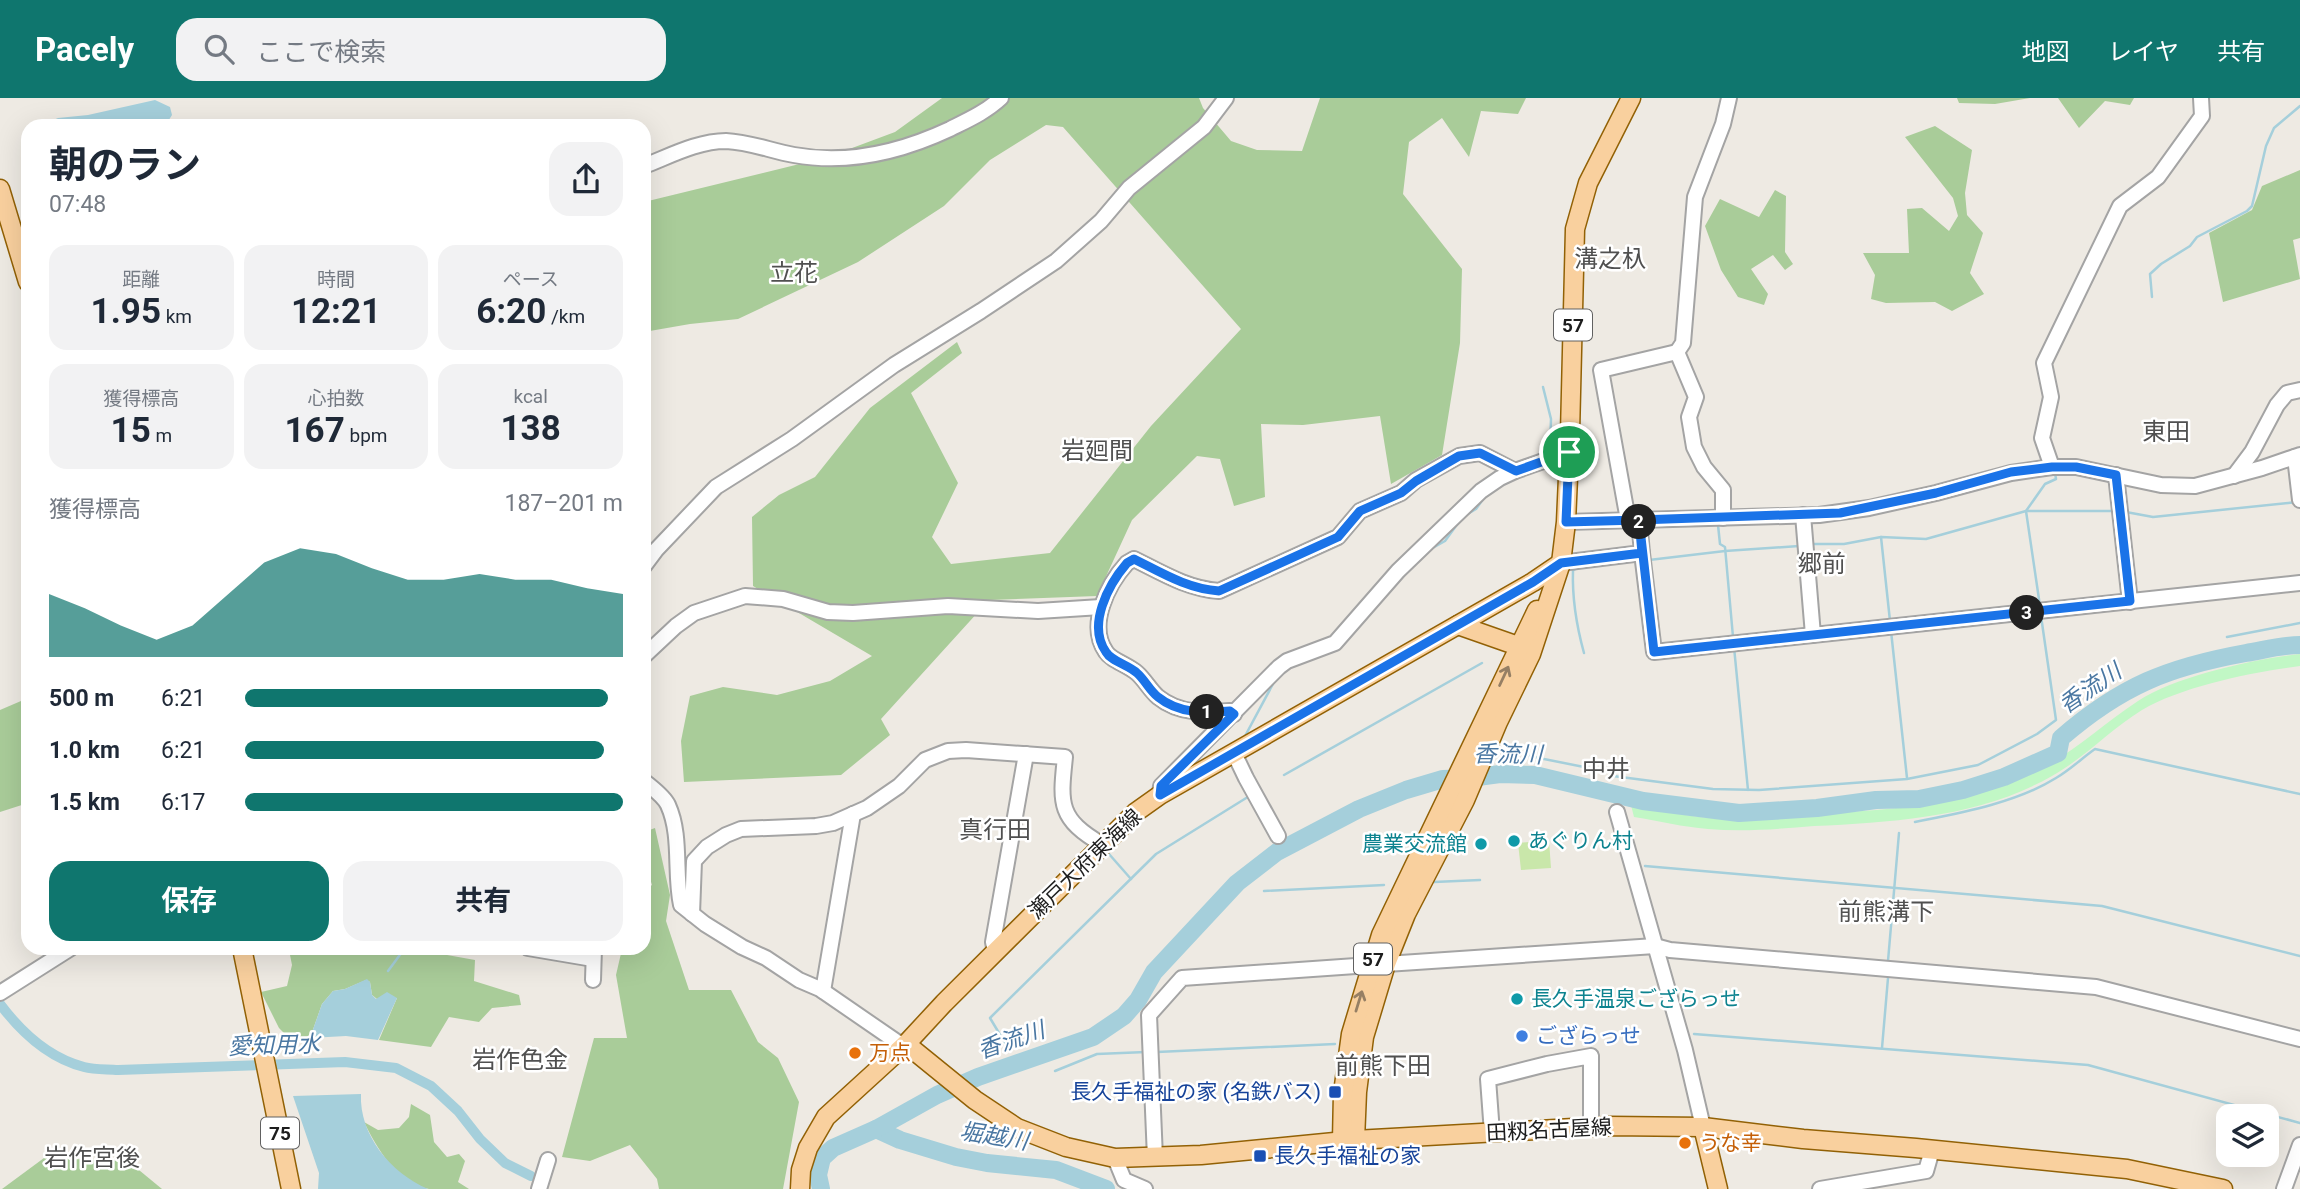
<!DOCTYPE html>
<html lang="ja">
<meta charset="utf-8">
<style>
body{margin:0;font-family:Roboto,"Noto Sans JP",sans-serif;background:#f2f2f3;color:#1f2937;height:100vh;display:flex;flex-direction:column;font-size:26px;white-space:nowrap}
*{box-sizing:border-box;margin:0}
p{font-size:23px;color:#747a83}
.icon{flex:none;width:38px;height:38px;fill:none;stroke:currentColor;stroke-width:2;stroke-linecap:round;stroke-linejoin:round}
.map{position:relative;flex:1;overflow:hidden}
.side{position:absolute;left:21px;top:21px;width:630px;height:836px;display:flex;flex-direction:column;background:#fff;border-radius:21px;box-shadow:0 7px 28px #0002}
.side>*{flex:none}
.buttons{position:absolute;left:2216px;top:1006px;display:grid;gap:14px}
.buttons a{display:grid;place-items:center;width:63px;height:63px;border-radius:14px;background:#fff;box-shadow:0 7px 28px #0002;font-size:35px}
.pin{position:absolute;display:grid;place-items:center;width:60px;height:60px;color:#fff;margin:-30px;border:4px solid #fff;border-radius:50%;box-shadow:0 2px 7px #0007}
.km{position:absolute;width:35px;height:35px;margin:-18px;border-radius:50%;background:#222;color:#fff;font-size:19px;line-height:35px;text-align:center}
.round{display:grid;place-items:center;flex:none;width:74px;height:74px;border-radius:21px;background:#f2f2f3}
.headline{display:flex;align-items:center;justify-content:space-between;height:119px;padding:0 28px}
h1{font-size:38px;font-weight:700;line-height:52px}
.figures{display:grid;grid-template-columns:repeat(3,1fr);gap:10px;height:119px;padding:7px 28px}
.figures div{display:grid;align-content:center;border-radius:18px;background:#f2f2f3;text-align:center}
.figures b{font-size:35px;font-weight:700}
.figures small{font-size:19px;font-weight:400}
.figures p{font-size:19px}
.chart{height:196px;padding:14px 28px}
.chart p{display:flex;justify-content:space-between}
.chart svg{width:100%;height:126px;margin-top:7px;fill:#0f766e;opacity:.7}
.action{display:flex;gap:14px;margin-top:auto;padding:14px 28px}
.action a{flex:1;height:80px;border-radius:21px;background:#0f766e;color:#fff;font-size:28px;font-weight:700;line-height:80px;text-align:center}
.action a+a{background:#f2f2f3;color:#1f2937}
ul{padding:0 28px;list-style:none;font-size:23px}
li{display:grid;grid-template-columns:112px 84px 1fr;align-items:center;height:52px}
li i{height:18px;border-radius:9px;background:#0f766e}
header{display:flex;align-items:center;gap:42px;box-sizing:border-box;height:98px;padding:0 35px;background:#0f766e;color:#fff}
header strong{font-size:33px}
nav{display:flex;gap:38px;margin-inline-start:auto;font-size:24px}
.search{width:490px;height:63px;background:#f2f2f3;display:flex;align-items:center;gap:18px;box-sizing:border-box;padding:0 24px;border-radius:21px;color:#747a83;font-size:26px}
.map>svg:first-child{display:block}
.grass{fill:#c9e7aa}
.forest{fill:#a9cc99}
.park{fill:#c1f7c5}
.water{fill:#a5cfdb}
.lines{fill:none;stroke-linecap:round;stroke-linejoin:round}
.stream{stroke:#a5cfdb;stroke-width:2.5}
.canal{stroke:#a5cfdb;stroke-width:10}
.river{stroke:#a5cfdb;stroke-width:18}
.minor-casing{stroke:#a4a4a4;stroke-width:18}
.major-casing{stroke:#926105;stroke-width:21}
.minor{stroke:#fff;stroke-width:14}
.major{stroke:#f9d09e;stroke-width:18}
.oneway{stroke:#967f64}
.route-casing{stroke:#fff;stroke-width:14}
.route{stroke:#1a73e8;stroke-width:9}
.culture-dot{fill:#0f9aa8;stroke:#fff;stroke-width:2.5}
.shop-dot{fill:#3f7fe0;stroke:#fff;stroke-width:2.5}
.food-dot{fill:#e8710a;stroke:#fff;stroke-width:2.5}
.transit-dot{fill:#1a4fb4;stroke:#fff;stroke-width:2.5}
.labels{text-anchor:middle;stroke-width:5;stroke-linejoin:round;paint-order:stroke}
.shield{fill:#fff;stroke:#616161;stroke-width:2}
.shield-label{font-size:19px;font-weight:bold;fill:#1d1d1d}
.culture-label{font-size:21px;fill:#0d838f;stroke:#fff;text-anchor:start}
.street-label{font-size:21px;fill:#1d1d1d;stroke:#fff}
.shop-label{font-size:21px;fill:#366cbe;stroke:#fff;text-anchor:start}
.food-label{font-size:21px;fill:#c56008;stroke:#fff;text-anchor:start}
.transit-label{font-size:21px;fill:#164399;stroke:#fff;text-anchor:end}
.water-label{font-size:23px;font-style:italic;fill:#4a77a2;stroke:#fff}
.quarter-label{font-size:24px;fill:#505050;stroke:#fff}
</style>
<header>
<strong>Pacely</strong>
<div class="search"><svg class="icon" aria-label="search" viewBox="0 0 24 24"><circle cx="10" cy="10" r="6"/><path d="M15 15l6 6"/></svg>ここで検索</div>
<nav><a>地図</a><a>レイヤ</a><a>共有</a></nav>
</header>
<div class="map">
<svg width="2300" height="1091" viewBox="0 0 2300 1091">
<rect width="100%" height="100%" fill="#eeeae3"/>
<polygon class="grass" points="1549,742 1551,770 1521,772 1518,745"/>
<g class="forest">
<polygon points="942,0 1199,0 1203,10 1231,43 1257,52 1302,53 1320,0 1526,0 1518,16 1481,13 1469,59 1442,20 1409,44 1403,96 1462,171 1460,245 1442,357 1391,386 1380,318 1303,327 1261,326 1265,399 1234,408 1220,361 1197,358 1132,422 1097,498 989,502 881,621 890,637 841,677 684,684 681,643 690,598 723,589 777,597 830,583 872,558 753,488 752,419 779,397 815,379 870,310 957,244 962,255 911,295 958,385 932,439 951,466 1050,455 1151,328 1241,231 1063,29 1046,27 990,62 944,108 858,164 738,221 690,226 644,234 644,104 828,59 895,34"/>
<polygon points="1957,0 2030,0 1995,6 1959,5"/>
<polygon points="2058,0 2134,0 2130,7 2105,3 2079,30"/>
<polygon points="1935,28 1972,52 1965,95 1967,117 1983,135 1970,175 1984,196 1952,213 1935,204 1886,205 1871,201 1875,177 1863,155 1909,155 1907,111 1922,110 1949,133 1958,118 1953,100 1905,39"/>
<polygon points="2300,72 2300,140 2293,142 2300,181 2223,204 2209,135 2252,112 2262,88"/>
<polygon points="1775,92 1786,98 1785,154 1793,166 1785,172 1773,157 1751,171 1768,196 1764,207 1738,199 1721,172 1705,128 1720,101 1759,119"/>
<polygon points="28,600 28,705 0,714 0,612"/>
<polygon points="655,730 670,797 666,823 689,892 731,892 758,944 778,960 799,1004 783,1091 659,1091 657,1081 630,1047 590,1063 562,1059 594,940 627,940 616,877 622,851 644,850 644,793 652,787 644,761 644,734"/>
<polygon points="305,851 433,851 436,855 475,862 474,883 519,897 521,907 492,910 479,924 449,919 431,949 379,942 397,900 377,901 372,897 370,884 366,882 345,891 333,893 322,906 310,940 293,944 279,930 261,894 287,888 292,867 290,857"/>
<path d="M 411,1006 L 430,1017 L 434,1044 L 447,1059 L 459,1056 L 465,1063 L 458,1084 L 469,1091 C 456,1091 442,1091 429,1091 C 397,1086 377,1050 364,1024 L 378,1032 L 399,1030 L 409,1019 Z"/>
<polygon points="44,1060 128,1063 162,1091 2,1091"/>
</g>
<path class="park" d="M 2300,556 L 2300,568 C 2253,574 2182,588 2142,612 C 2110,632 2084,660 2052,678 C 1980,719 1895,724 1814,728 C 1779,731 1743,734 1708,731 C 1683,729 1659,723 1634,719 L 1631,707 C 1657,711 1683,718 1710,720 C 1747,722 1784,718 1821,716 C 1899,711 1977,706 2047,667 C 2079,650 2107,623 2138,603 C 2176,578 2255,561 2300,556 Z"/>
<g class="water">
<polygon points="155,2 170,9 172,17 165,28 48,28 51,23 58,20 88,17"/>
<polygon points="367,881 370,884 372,897 376,901 387,894 397,900 378,942 346,938 310,940 322,906 333,893 345,891"/>
<path d="M 361,996 C 359,1037 391,1075 428,1091 L 318,1091 L 319,1075 L 293,998 Z"/>
</g>
<g class="lines">
<g class="stream">
<polyline points="2152,199 2150,176 2161,166 2190,148 2197,139 2247,113 2252,108 2266,48 2274,30 2300,8"/>
<polyline points="1543,289 1551,321 1550,350 1552,354"/>
<polyline points="2126,414 2153,419 2297,404"/>
<polyline points="1466,417 1476,411 1486,397"/>
<polyline points="1718,427 1720,446 1725,449 1733,539"/>
<polyline points="1881,439 1890,523"/>
<polyline points="1809,446 1844,446 1881,439 1926,441 2026,413 2116,413"/>
<polyline points="1429,452 1445,443 1461,421"/>
<polyline points="1649,462 1725,453 1799,448"/>
<polyline points="1618,465 1635,463"/>
<path d="M 1580,469 L 1573,472 C 1572,501 1576,526 1584,555"/>
<polyline points="2040,508 2026,413 2045,386 2056,381 2055,375"/>
<polyline points="1891,533 1907,680"/>
<polyline points="2227,539 2300,525"/>
<polyline points="1734,549 1748,692"/>
<polyline points="1244,640 1274,584"/>
<polyline points="1529,658 1594,671"/>
<polyline points="1284,677 1482,565"/>
<polyline points="1613,678 1713,691 1759,692 1907,681 1978,667 2037,636 2056,622 2041,518"/>
<path d="M 1915,724 C 1960,715 2016,705 2056,680 C 2070,672 2082,660 2095,651 L 2300,696"/>
<polyline points="1283,737 1289,748"/>
<polyline points="1109,756 1131,781"/>
<polyline points="1645,768 2102,808 2300,858"/>
<polyline points="1434,784 1480,782"/>
<polyline points="1264,793 1384,787"/>
<polyline points="1888,863 1899,735"/>
<polyline points="388,873 405,850"/>
<polyline points="1694,936 2088,967 2300,1025"/>
<polyline points="1005,945 990,920 1156,756 1251,697"/>
<polyline points="1882,950 1888,880"/>
<polyline points="1157,954 1335,946"/>
<polyline points="1055,973 1097,956 1146,954"/>
</g>
<path class="canal" d="M 0,906 C 21,934 49,960 84,969 C 95,972 107,971 118,972 L 345,964 L 396,970 L 431,988 L 458,1013 L 480,1041 L 505,1065 L 531,1078"/>
<g class="river">
<polyline points="876,1031 900,1042 956,1059 987,1065 1056,1072 1106,1091"/>
<path d="M 821,1091 L 818,1077 L 822,1060 L 833,1050 L 876,1031 L 937,997 L 978,979 L 1093,939 L 1124,918 L 1138,902 L 1154,874 L 1237,785 L 1277,754 L 1359,711 L 1406,692 L 1443,681 L 1470,680 L 1500,676 L 1535,677 L 1643,703 L 1739,715 L 1817,710 L 1876,702 L 1919,701 L 1963,692 L 2004,679 L 2058,655 L 2061,640 C 2121,588 2168,569 2246,555 C 2264,552 2282,547 2300,547"/>
</g>
<g class="minor-casing">
<g id="minor">
<path d="M 644,68 C 670,58 698,43 726,43 C 750,44 771,53 794,57 C 849,67 901,54 950,31 C 968,22 986,14 1001,0"/>
<polyline points="2295,359 2300,402"/>
<polyline points="2052,369 2042,340 2051,299 2044,265 2120,108 2158,79 2202,18 2201,0"/>
<polyline points="2116,377 2130,504"/>
<polyline points="2234,378 2252,354 2277,307 2287,295 2300,292"/>
<polyline points="1803,417 1813,537"/>
<polyline points="1723,420 1723,392 1704,369 1694,349 1689,319 1696,299 1677,254 1683,245 1695,99 1723,26 1729,0"/>
<polyline points="1628,422 1601,272 1677,254"/>
<polyline points="1566,424 1819,417 1869,410 1936,395 2011,375 2052,369 2076,369 2161,387 2195,388 2262,370 2300,357"/>
<polyline points="1642,455 1654,554 2300,485"/>
<polyline points="1561,465 1642,455 1639,422"/>
<polyline points="644,468 656,452 716,389 792,341 894,267 981,213 1056,163 1101,123 1129,90 1204,29 1226,0"/>
<polyline points="644,558 676,528 694,515 745,498 783,501 828,514 853,515 948,508 1038,513 1101,509"/>
<path d="M 1234,616 L 1230,613 C 1205,615 1179,616 1158,599 C 1150,592 1145,582 1137,575 C 1128,567 1111,562 1106,554 C 1087,527 1108,486 1127,465 L 1134,461 C 1162,475 1188,491 1219,493 L 1338,439 L 1360,413 L 1401,395 L 1416,382 L 1459,358 L 1480,355 L 1515,373"/>
<polyline points="1234,655 1246,680 1278,738"/>
<path d="M 644,683 C 651,689 664,698 668,707 C 682,738 674,774 681,807 L 705,826 L 742,849 L 766,860 L 799,882 L 820,891 L 897,944 L 906,946"/>
<polyline points="1160,697 1161,688 1279,569 1287,563 1335,545 1398,473 1481,393 1500,380 1515,373 1569,354"/>
<polyline points="1617,714 1685,952 1703,1029"/>
<path d="M 692,816 L 694,763 L 707,749 L 726,737 L 741,731 L 816,728 L 833,725 L 867,710 L 899,688 L 925,662 L 948,653 L 966,652 L 1065,659 C 1060,706 1058,721 1103,747"/>
<polyline points="528,850 593,861"/>
<polyline points="995,854 993,844 1026,656"/>
<polyline points="1386,866 1655,848 1670,852 2096,889 2300,941"/>
<polyline points="593,882 594,850"/>
<polyline points="823,893 853,716"/>
<polyline points="0,895 71,850"/>
<polyline points="1492,1035 1488,981 1547,966 1591,958 1591,1029"/>
<polyline points="1115,1060 1124,1082 1145,1091"/>
<polyline points="1155,1060 1149,917 1182,880 1370,867"/>
<polyline points="539,1091 548,1062"/>
<polyline points="1820,1091 1926,1073 1932,1052"/>
<polyline points="2284,1091 2300,1047"/>
</g>
</g>
<g class="major-casing">
<g id="major">
<polyline points="0,91 28,184"/>
<polyline points="1458,527 1518,548"/>
<polyline points="242,850 291,1091"/>
<polyline points="906,946 975,1002 1017,1030 1066,1049 1115,1060 1201,1057 1355,1042 1609,1028 1703,1029 1803,1041 1916,1050 2127,1071 2223,1091"/>
<polyline points="1703,1029 1718,1091"/>
<polyline points="1355,1042 1357,994 1364,939 1386,866 1406,816 1465,702 1498,624 1531,556 1561,465 1566,424 1570,335 1575,131 1588,85 1631,0"/>
<polyline points="1342,1043 1343,995 1351,936 1381,837 1537,512"/>
<polyline points="800,1091 801,1072 808,1050 826,1019 906,946 944,905 1136,714 1160,697 1533,484 1561,465"/>
</g>
</g>
<use href="#minor" class="minor"/>
<use href="#major" class="major"/>
</g>
<defs><path id="oneway-shaft" d="M-6 0H5M1.5-3L5.5 0L1.5 3" fill="none" stroke-width="1.6" stroke-linecap="round" stroke-linejoin="round" transform="scale(1.75)"/></defs>
<g class="oneway">
<use href="#oneway-shaft" transform="translate(1504 578) rotate(-65)"/>
<use href="#oneway-shaft" transform="translate(1359 903) rotate(-73)"/>
</g>
<g class="lines">
<g class="route-casing">
<path id="route" d="M 1569,354 L 1516,373 L 1480,355 L 1459,358 L 1416,383 L 1401,395 L 1360,413 L 1338,439 L 1219,493 C 1188,491 1162,475 1134,461 L 1127,465 C 1108,487 1087,527 1106,554 C 1111,563 1128,567 1137,575 C 1145,582 1150,593 1158,599 C 1179,616 1205,615 1230,613 L 1234,616 L 1161,688 L 1160,697 L 1533,484 L 1561,465 L 1642,455 L 1639,422 L 1840,415 L 1936,395 L 2011,374 L 2052,369 L 2076,369 L 2116,377 L 2130,503 L 1654,554 L 1639,422 L 1566,424 L 1569,354"/>
</g>
<use href="#route" class="route"/>
</g>
<g class="culture-dot">
<circle cx="1514" cy="743" r="7"/>
<circle cx="1481" cy="746" r="7"/>
<circle cx="1517" cy="901" r="7"/>
</g>
<circle class="shop-dot" cx="1522" cy="938" r="7"/>
<g class="food-dot">
<circle cx="855" cy="955" r="7"/>
<circle cx="1685" cy="1045" r="7"/>
</g>
<g class="transit-dot">
<rect x="1328" y="987" width="14" height="14" rx="3.5"/>
<rect x="1253" y="1051" width="14" height="14" rx="3.5"/>
</g>
<g class="labels">
<g class="shield">
<rect x="1554" y="211.5" width="38" height="31" rx="5"/>
<rect x="1354" y="845.5" width="38" height="31" rx="5"/>
<rect x="261" y="1019.5" width="38" height="31" rx="5"/>
</g>
<g class="shield-label">
<text x="1573" y="234">57</text>
<text x="1373" y="868">57</text>
<text x="280" y="1042">75</text>
</g>
<g class="culture-label">
<text x="1528" y="750">あぐりん村</text>
<text x="1467" y="753" text-anchor="end">農業交流館</text>
<text x="1531" y="908">長久手温泉ござらっせ</text>
</g>
<g class="street-label">
<text transform="translate(1085 766) rotate(-44)" y="7">瀬戸大府東海線</text>
<text transform="translate(1549 1032) rotate(-3)" y="7">田籾名古屋線</text>
</g>
<g class="shop-label">
<text x="1536" y="945">ござらっせ</text>
</g>
<g class="food-label">
<text x="869" y="962">万点</text>
<text x="1699" y="1052">うな幸</text>
</g>
<g class="transit-label">
<text x="1321" y="1001">長久手福祉の家 (名鉄バス)</text>
<text x="1274" y="1065" text-anchor="start">長久手福祉の家</text>
</g>
<g class="water-label">
<text transform="translate(2090 590) rotate(-34)" y="8">香流川</text>
<text transform="translate(1508 656) rotate(1)" y="8">香流川</text>
<text transform="translate(1011 942) rotate(-19)" y="8">香流川</text>
<text transform="translate(274 947) rotate(-2)" y="8">愛知用水</text>
<text transform="translate(994 1038) rotate(9)" y="8">堀越川</text>
</g>
<g class="quarter-label">
<text x="1610" y="169">溝之杁</text>
<text x="794" y="183">立花</text>
<text x="2166" y="342">東田</text>
<text x="1097" y="361">岩廻間</text>
<text x="1822" y="474">郷前</text>
<text x="1606" y="679">中井</text>
<text x="995" y="740">真行田</text>
<text x="1886" y="822">前熊溝下</text>
<text x="520" y="970">岩作色金</text>
<text x="1383" y="976">前熊下田</text>
<text x="92" y="1068">岩作宮後</text>
</g>
</g>
</svg>
<div class="buttons">
<a><svg class="icon" aria-label="layers" viewBox="0 0 24 24"><path d="M12 4l9 5-9 5-9-5zM3 14l9 5 9-5"/></svg></a>
</div>
<div class="pin" style="left:1569px;top:354px;background:#1e9e55"><svg class="icon" aria-label="arrive" viewBox="0 0 24 24"><path d="M6 21V4h12l-3 4 3 4H6"/></svg></div>
<b class="km" style="left:1207px;top:614px">1</b>
<b class="km" style="left:1639px;top:424px">2</b>
<b class="km" style="left:2027px;top:515px">3</b>
<section class="side">
<div class="headline"><div><h1>朝のラン</h1><p>07:48</p></div><a class="round"><svg class="icon" aria-label="share" viewBox="0 0 24 24"><path d="M12 15V3M7 8l5-5 5 5M5 13v7h14v-7"/></svg></a></div>
<div class="figures">
<div><p>距離</p><b>1.95<small> km</small></b></div>
<div><p>時間</p><b>12:21</b></div>
<div><p>ペース</p><b>6:20<small> /km</small></b></div>
</div>
<div class="figures">
<div><p>獲得標高</p><b>15<small> m</small></b></div>
<div><p>心拍数</p><b>167<small> bpm</small></b></div>
<div><p>kcal</p><b>138</b></div>
</div>
<div class="chart"><p><span>獲得標高</span>187–201 m</p>
<svg viewBox="0 0 160 44" preserveAspectRatio="none"><path d="M0 44V22L10 27L20 33L30 38L40 33L50 22L60 11L70 6L80 8L90 13L100 17L110 17L120 15L130 17L140 17L150 20L160 22V44z"/></svg>
</div>
<ul>
<li><b>500 m</b>6:21<i style="width:96%"></i></li>
<li><b>1.0 km</b>6:21<i style="width:95%"></i></li>
<li><b>1.5 km</b>6:17<i style="width:100%"></i></li>
</ul>
<div class="action"><a>保存</a><a>共有</a></div>
</section>
</div>
